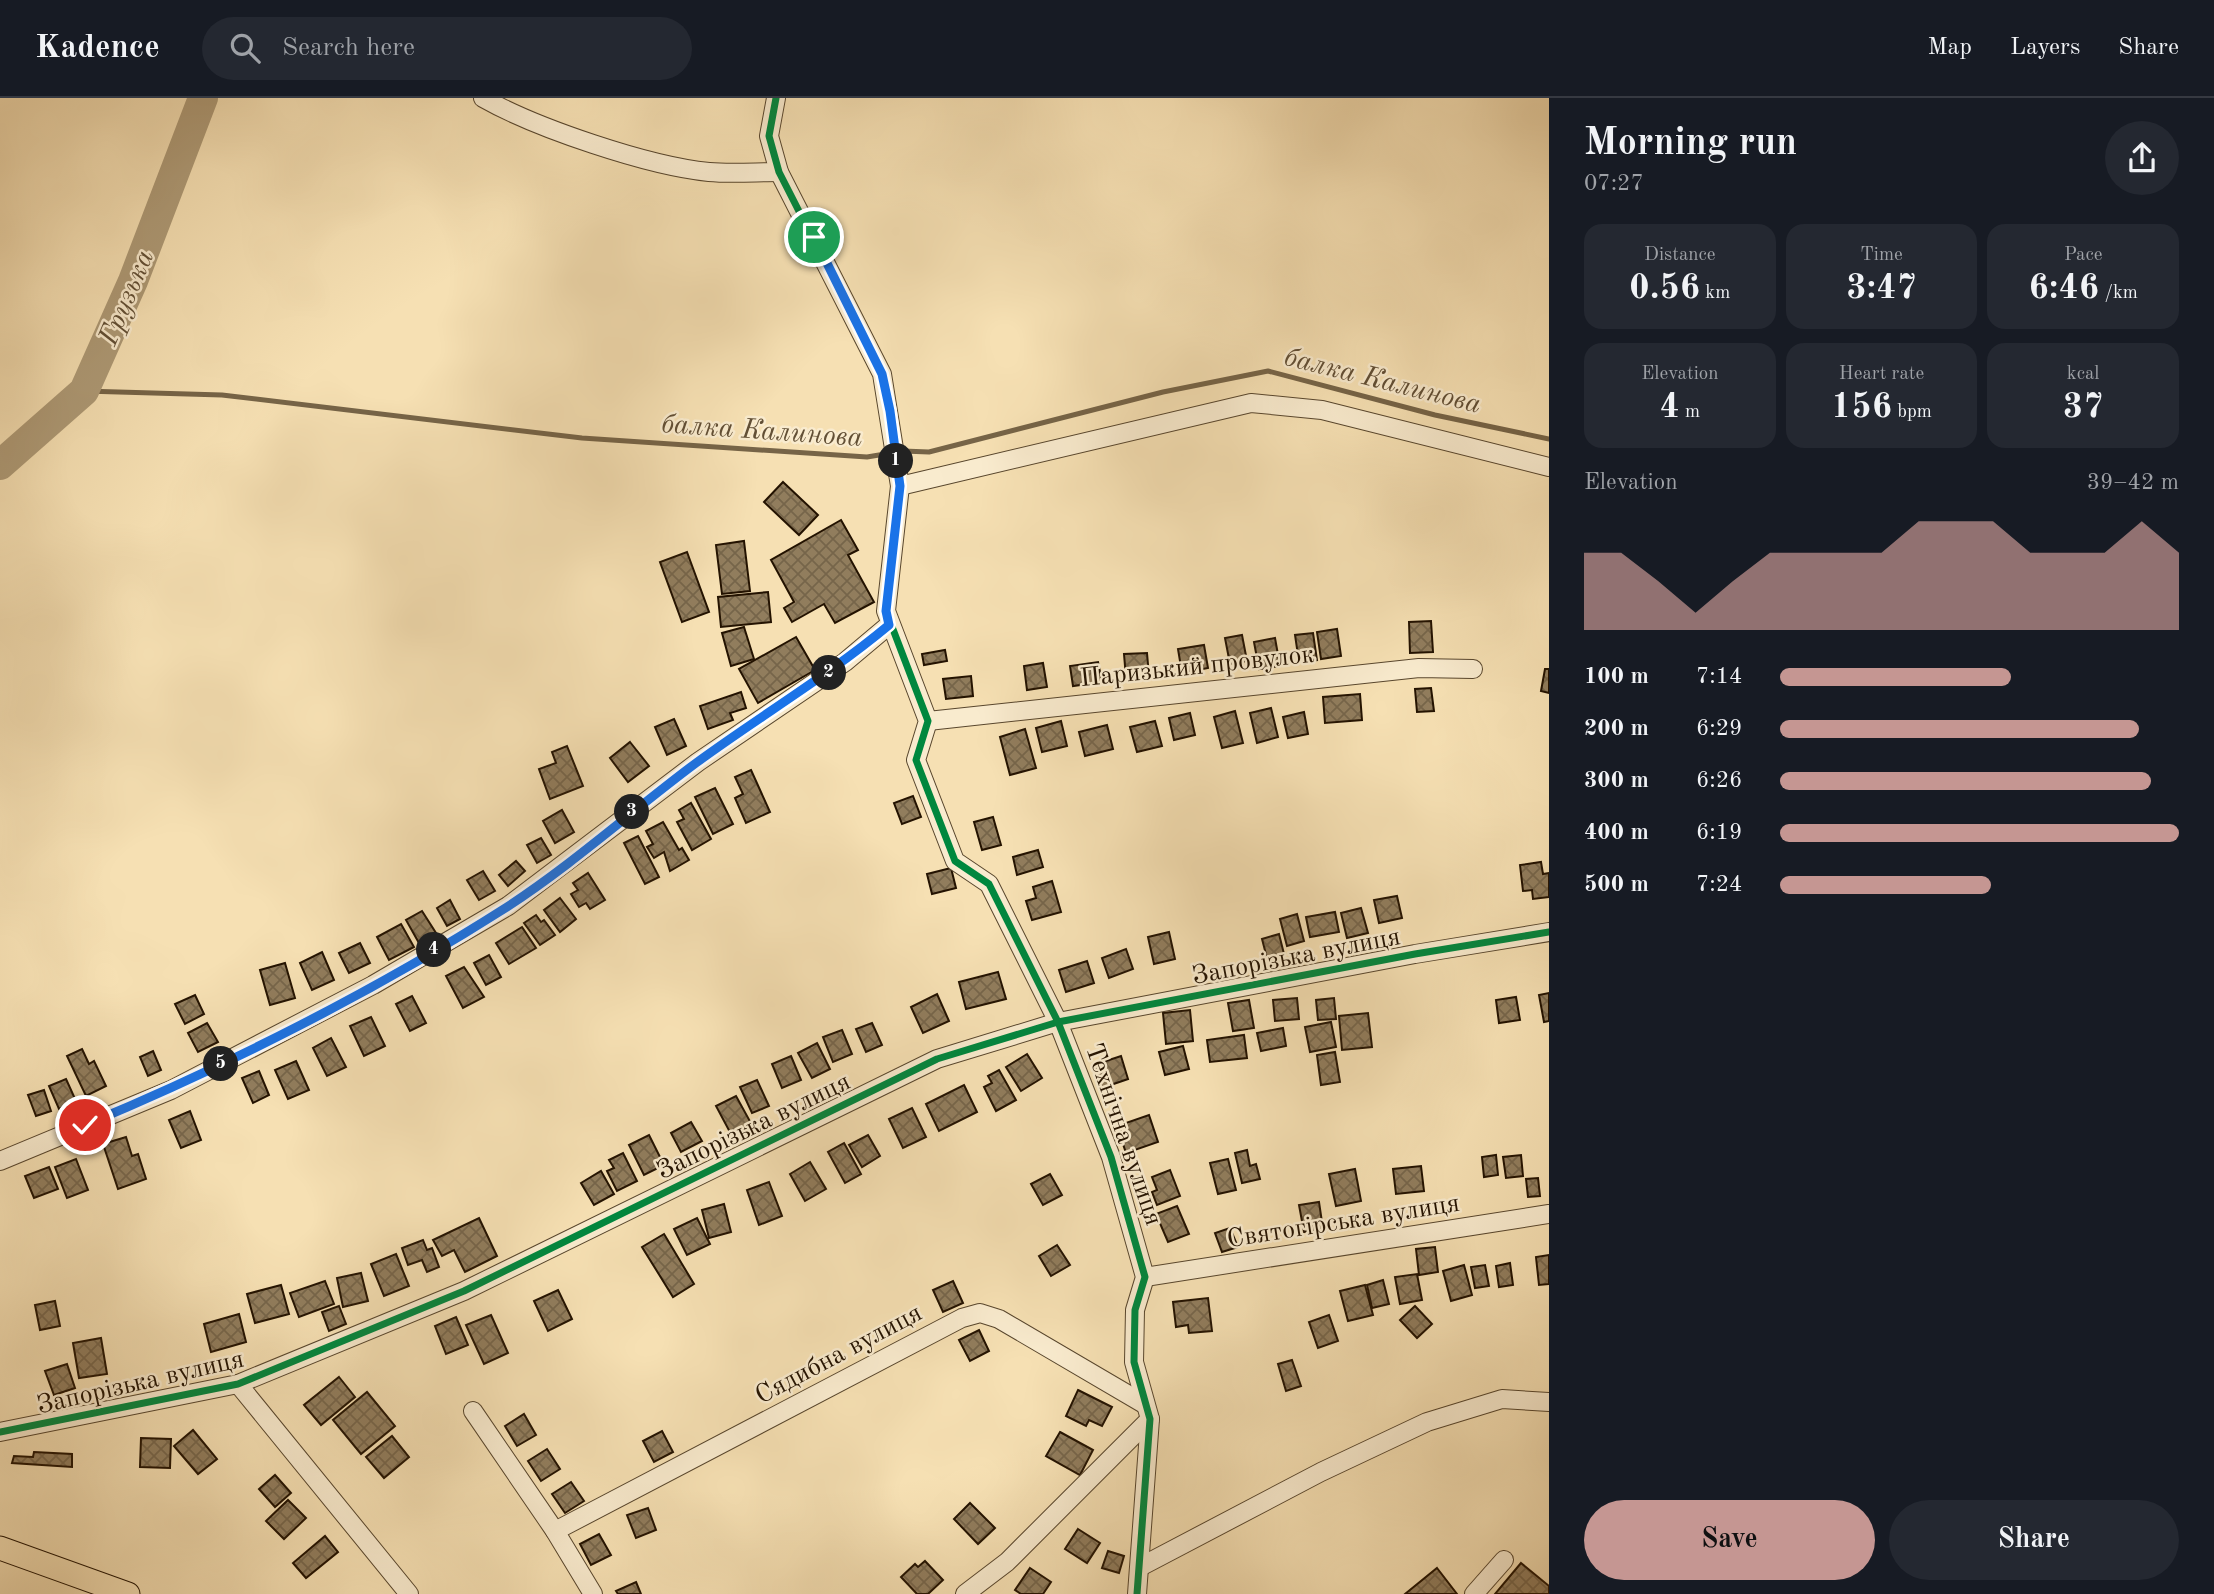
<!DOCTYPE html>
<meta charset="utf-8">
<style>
body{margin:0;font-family:"Old Standard TT",serif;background:#242831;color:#f1f3f6;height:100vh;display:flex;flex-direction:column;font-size:26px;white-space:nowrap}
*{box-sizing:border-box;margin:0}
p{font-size:23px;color:#9ea1a6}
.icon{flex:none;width:38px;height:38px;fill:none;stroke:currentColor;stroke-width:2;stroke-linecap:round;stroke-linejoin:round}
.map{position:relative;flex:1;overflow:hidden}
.details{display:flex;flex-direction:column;background:#171b24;width:665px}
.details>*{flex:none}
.pin{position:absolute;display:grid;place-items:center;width:60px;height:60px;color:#fff;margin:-30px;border:4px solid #fff;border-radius:50%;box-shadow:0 2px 7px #0007}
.km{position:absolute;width:35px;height:35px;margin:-18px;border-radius:50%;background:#222;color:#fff;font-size:19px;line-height:35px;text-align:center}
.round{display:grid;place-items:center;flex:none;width:74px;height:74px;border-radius:37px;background:#242831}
.head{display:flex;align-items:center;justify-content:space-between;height:119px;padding:0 35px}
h1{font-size:38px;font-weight:600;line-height:52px}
.figures{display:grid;grid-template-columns:repeat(3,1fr);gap:10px;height:119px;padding:7px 35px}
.figures div{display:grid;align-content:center;border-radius:18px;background:#242831;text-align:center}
.figures b{font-size:35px;font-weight:600}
.figures small{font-size:19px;font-weight:400}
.figures p{font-size:19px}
.chart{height:196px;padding:14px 35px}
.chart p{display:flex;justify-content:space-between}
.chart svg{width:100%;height:126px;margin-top:7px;fill:#c59692;opacity:.7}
.cta{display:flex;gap:14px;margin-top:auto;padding:14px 35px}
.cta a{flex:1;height:80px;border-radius:42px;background:#c59692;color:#111;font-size:28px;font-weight:600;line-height:80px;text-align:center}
.cta a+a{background:#242831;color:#f1f3f6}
ul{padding:0 35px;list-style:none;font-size:23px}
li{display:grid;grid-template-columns:112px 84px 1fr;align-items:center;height:52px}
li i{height:18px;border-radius:9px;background:#c59692}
header{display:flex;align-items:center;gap:42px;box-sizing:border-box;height:98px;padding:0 35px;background:#171b24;border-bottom:2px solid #363941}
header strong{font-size:33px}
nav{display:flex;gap:38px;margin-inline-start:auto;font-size:24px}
.search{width:490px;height:63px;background:#242831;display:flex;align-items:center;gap:18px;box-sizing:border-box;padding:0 24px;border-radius:38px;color:#9ea1a6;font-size:26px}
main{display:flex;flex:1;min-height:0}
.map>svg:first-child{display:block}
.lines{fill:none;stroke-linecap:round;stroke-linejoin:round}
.stream{stroke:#766447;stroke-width:5}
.river{stroke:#ae9a76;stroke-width:30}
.building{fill:url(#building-cross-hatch);stroke:#231200;stroke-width:2}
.minor-casing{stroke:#58462d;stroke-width:20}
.major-casing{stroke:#231200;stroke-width:25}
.minor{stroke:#f9ebce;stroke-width:18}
.major{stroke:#f6e0b3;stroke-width:23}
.cycleway-casing{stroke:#f9ebce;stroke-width:11}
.cycleway{stroke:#00873e;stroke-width:7}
.route-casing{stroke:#fff;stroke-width:14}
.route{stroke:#1a73e8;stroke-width:9}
.labels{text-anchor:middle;stroke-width:5;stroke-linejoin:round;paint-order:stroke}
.street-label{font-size:26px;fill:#231200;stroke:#f9ebce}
.water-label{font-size:28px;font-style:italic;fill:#624f35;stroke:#f9ebce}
</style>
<header>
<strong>Kadence</strong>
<div class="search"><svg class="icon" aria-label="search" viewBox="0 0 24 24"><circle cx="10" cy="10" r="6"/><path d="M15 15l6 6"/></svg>Search here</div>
<nav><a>Map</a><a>Layers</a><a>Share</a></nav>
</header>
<main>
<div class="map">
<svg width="1549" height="1496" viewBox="0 0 1549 1496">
<defs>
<pattern id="building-cross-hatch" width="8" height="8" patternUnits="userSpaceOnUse" patternTransform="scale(1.75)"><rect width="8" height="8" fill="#917d5d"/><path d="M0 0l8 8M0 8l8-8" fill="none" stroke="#76654a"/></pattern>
</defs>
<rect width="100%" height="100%" fill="#f6e0b3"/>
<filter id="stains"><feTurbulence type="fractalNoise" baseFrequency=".00286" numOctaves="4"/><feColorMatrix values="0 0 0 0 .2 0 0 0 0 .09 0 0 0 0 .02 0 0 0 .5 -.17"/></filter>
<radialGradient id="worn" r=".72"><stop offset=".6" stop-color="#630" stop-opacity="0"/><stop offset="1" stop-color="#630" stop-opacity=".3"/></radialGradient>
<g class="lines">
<polyline class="stream" points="84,293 222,297 582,340 867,359 903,353 929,354 1163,294 1268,273 1435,317 1549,341"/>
<polyline class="river" points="0,367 84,293 133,183 203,0"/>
</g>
<g class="building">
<polygon points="783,384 818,417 799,437 764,404"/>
<polygon points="841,422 858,452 848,457 874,504 835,525 824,506 792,524 784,510 794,504 771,462"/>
<polygon points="744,443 750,493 722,496 716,447"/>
<polygon points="687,454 709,514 682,524 660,464"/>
<polygon points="768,494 771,524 721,529 718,499"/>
<polygon points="1431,523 1433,554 1410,555 1409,524"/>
<polygon points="744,529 754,561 731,568 722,535"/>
<polygon points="1337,531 1341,558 1321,561 1317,534"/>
<polygon points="1313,535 1317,562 1299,564 1295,537"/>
<polygon points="1242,537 1247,563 1230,566 1225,540"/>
<polygon points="796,539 815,572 758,605 739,571"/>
<polygon points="1275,540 1280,568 1259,571 1254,544"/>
<polygon points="1204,547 1208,570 1182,575 1178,551"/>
<polygon points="945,552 947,563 924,567 922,556"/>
<polygon points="1147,555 1149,578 1126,580 1124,556"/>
<polygon points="1098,564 1102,584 1073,588 1070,568"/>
<polygon points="1043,565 1047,589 1027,592 1024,568"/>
<polygon points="1545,571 1549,571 1549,595 1541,593"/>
<polygon points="971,578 973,598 946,601 943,581"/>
<polygon points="1431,590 1434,613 1417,614 1415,591"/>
<polygon points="741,594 746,610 730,615 733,622 708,631 700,608"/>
<polygon points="1360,596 1362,622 1325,625 1323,599"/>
<polygon points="1271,610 1278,639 1257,645 1250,615"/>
<polygon points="1235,613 1243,645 1222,650 1214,619"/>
<polygon points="1304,614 1308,636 1288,640 1283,619"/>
<polygon points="1190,615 1195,637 1174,642 1169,620"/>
<polygon points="674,621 686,648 667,657 655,629"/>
<polygon points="1061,623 1067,648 1042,654 1036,630"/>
<polygon points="1155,623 1162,648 1137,654 1130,629"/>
<polygon points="1107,627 1113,651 1085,658 1079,634"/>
<polygon points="1025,631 1036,670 1010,677 1000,639"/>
<polygon points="630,644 649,668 628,684 610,660"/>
<polygon points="567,648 583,688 550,701 539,671 556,665 552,654"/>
<polygon points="751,672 770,714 746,725 735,700 743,696 735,679"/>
<polygon points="715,690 733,726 713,736 695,699"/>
<polygon points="913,698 921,719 902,726 894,705"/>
<polygon points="691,705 711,741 692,752 677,724 684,721 679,712"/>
<polygon points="562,712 574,734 555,745 543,723"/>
<polygon points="993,719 1001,747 982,752 974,724"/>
<polygon points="663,724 679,752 682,750 689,762 670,773 664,754 654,760 647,749 653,746 646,733"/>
<polygon points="638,738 659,779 645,786 624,745"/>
<polygon points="541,740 551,757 537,765 527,747"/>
<polygon points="1038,752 1043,769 1017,777 1013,759"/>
<polygon points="516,763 525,773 508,788 499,777"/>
<polygon points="1541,764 1543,776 1549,775 1549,799 1533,801 1532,792 1523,793 1520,767"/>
<polygon points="951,770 956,790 932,796 927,776"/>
<polygon points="483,773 495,793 479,802 467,782"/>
<polygon points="588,775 605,802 590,811 586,805 579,809 571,796 578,792 573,785"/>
<polygon points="1052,783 1061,814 1032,822 1026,803 1036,800 1033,789"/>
<polygon points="1397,798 1402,820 1379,825 1374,802"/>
<polygon points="560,800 576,821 560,834 544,812"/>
<polygon points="450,802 460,821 447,828 437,810"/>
<polygon points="1361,810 1368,835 1347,840 1341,815"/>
<polygon points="422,813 436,835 419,845 406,822"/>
<polygon points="1335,814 1339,834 1310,839 1306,819"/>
<polygon points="1297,816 1304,843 1287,848 1280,821"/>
<polygon points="536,817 541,824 544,822 555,837 540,847 524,825"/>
<polygon points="401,826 414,849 389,862 377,839"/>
<polygon points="522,829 536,850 509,866 496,845"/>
<polygon points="1169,834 1175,861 1154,866 1148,839"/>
<polygon points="1279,836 1286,864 1269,868 1262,841"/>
<polygon points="360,845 370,865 349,875 339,855"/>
<polygon points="1126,851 1133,871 1109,880 1102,860"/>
<polygon points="322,854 334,882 312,892 300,865"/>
<polygon points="489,857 501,879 486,887 474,865"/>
<polygon points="1087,863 1094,885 1066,894 1059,872"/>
<polygon points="285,865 295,900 270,907 260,872"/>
<polygon points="464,869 484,899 463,910 446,878"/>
<polygon points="998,874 1006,901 966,911 959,884"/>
<polygon points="1549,895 1549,923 1544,924 1539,897"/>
<polygon points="937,896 949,923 923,935 911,909"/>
<polygon points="195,897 204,916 185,926 175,906"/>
<polygon points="412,898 426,925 410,933 396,906"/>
<polygon points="1516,899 1520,922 1499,925 1496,902"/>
<polygon points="1297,900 1299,921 1275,923 1273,902"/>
<polygon points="1334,900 1336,921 1318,922 1316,902"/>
<polygon points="1249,902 1254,930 1233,933 1228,905"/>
<polygon points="1190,912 1193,943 1166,946 1163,915"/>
<polygon points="1368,915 1372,949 1342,952 1339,918"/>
<polygon points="371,919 385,948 364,958 350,928"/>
<polygon points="1331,924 1336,949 1310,954 1305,929"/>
<polygon points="207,925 218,944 198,954 188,935"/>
<polygon points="872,925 882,947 866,954 856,931"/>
<polygon points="1283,930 1286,948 1261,953 1257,935"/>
<polygon points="842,932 852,956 833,964 823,939"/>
<polygon points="1244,937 1247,960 1210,964 1207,942"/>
<polygon points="331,940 346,969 327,978 313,950"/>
<polygon points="817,945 830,971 812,980 798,955"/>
<polygon points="1183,948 1189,971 1165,977 1159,954"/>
<polygon points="82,951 89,966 94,963 106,988 86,998 67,958"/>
<polygon points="153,953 161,972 148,978 140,959"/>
<polygon points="1335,954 1340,984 1321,987 1317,957"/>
<polygon points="1027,956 1042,980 1021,993 1006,969"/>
<polygon points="791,958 801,982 782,990 772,966"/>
<polygon points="1121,958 1128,981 1102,990 1094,967"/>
<polygon points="296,963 309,992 288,1001 275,972"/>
<polygon points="999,972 1016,1002 996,1013 984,989 992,985 988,978"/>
<polygon points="259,973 269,997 253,1005 242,980"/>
<polygon points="66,981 76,1003 59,1011 49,988"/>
<polygon points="757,982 769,1008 752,1015 740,989"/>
<polygon points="964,987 977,1014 939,1033 926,1006"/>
<polygon points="44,992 51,1013 36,1018 28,997"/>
<polygon points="736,998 752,1027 732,1038 716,1008"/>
<polygon points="912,1010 926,1039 903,1050 889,1021"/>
<polygon points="190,1013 201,1042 181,1050 169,1022"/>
<polygon points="1149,1017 1158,1044 1126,1055 1117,1028"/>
<polygon points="691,1024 702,1043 681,1054 671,1035"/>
<polygon points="649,1037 664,1067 644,1077 629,1047"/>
<polygon points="868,1037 880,1058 862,1069 849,1047"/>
<polygon points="126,1039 132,1058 138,1056 146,1081 118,1091 103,1046"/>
<polygon points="844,1045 861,1076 845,1085 828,1054"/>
<polygon points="1247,1052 1250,1068 1256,1066 1260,1081 1242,1085 1235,1055"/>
<polygon points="623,1055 637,1083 617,1093 607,1073 614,1070 609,1062"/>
<polygon points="1496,1057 1498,1077 1484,1079 1482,1059"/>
<polygon points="1521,1057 1523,1078 1506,1080 1503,1059"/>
<polygon points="76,1061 88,1092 67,1100 55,1069"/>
<polygon points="1228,1061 1236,1092 1218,1096 1210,1065"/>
<polygon points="810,1064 826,1091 805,1103 790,1076"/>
<polygon points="1421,1068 1424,1093 1396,1096 1393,1071"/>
<polygon points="49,1069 58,1091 34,1100 25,1078"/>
<polygon points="1355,1071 1361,1103 1336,1108 1329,1076"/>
<polygon points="1170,1072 1180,1098 1157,1107 1152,1094 1157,1092 1152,1079"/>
<polygon points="601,1073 614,1096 594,1107 581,1085"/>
<polygon points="1050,1076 1062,1097 1043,1107 1031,1086"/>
<polygon points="1538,1080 1540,1098 1528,1099 1526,1081"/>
<polygon points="769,1084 782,1118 759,1127 747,1092"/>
<polygon points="1319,1104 1323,1131 1304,1134 1299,1107"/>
<polygon points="724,1106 731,1134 709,1140 702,1112"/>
<polygon points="1177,1108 1189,1136 1168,1144 1156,1116"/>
<polygon points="479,1120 497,1158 465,1174 454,1152 442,1158 433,1142"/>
<polygon points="697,1120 710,1146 687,1157 674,1131"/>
<polygon points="1230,1130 1238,1149 1222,1154 1215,1135"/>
<polygon points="664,1136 694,1186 673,1199 642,1149"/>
<polygon points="423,1142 427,1152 432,1150 439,1169 427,1174 422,1162 408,1167 402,1150"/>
<polygon points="1057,1147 1070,1167 1051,1178 1039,1158"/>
<polygon points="1435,1149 1438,1174 1419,1177 1416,1151"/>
<polygon points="396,1156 409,1188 384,1198 371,1166"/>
<polygon points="1549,1157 1549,1186 1539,1187 1536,1159"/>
<polygon points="1510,1165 1513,1187 1499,1189 1496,1168"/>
<polygon points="1464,1167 1472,1197 1451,1203 1443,1173"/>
<polygon points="1485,1167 1489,1188 1475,1190 1471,1169"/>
<polygon points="361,1175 368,1203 343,1209 337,1180"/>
<polygon points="1417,1176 1422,1202 1400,1206 1395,1179"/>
<polygon points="1383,1182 1389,1206 1372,1210 1367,1187"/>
<polygon points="325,1183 334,1206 299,1219 290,1195"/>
<polygon points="953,1183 963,1205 943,1214 933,1192"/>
<polygon points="281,1187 289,1216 255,1225 247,1196"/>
<polygon points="1365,1187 1373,1217 1348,1223 1340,1193"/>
<polygon points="558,1192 572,1221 548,1233 534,1203"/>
<polygon points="1208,1200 1212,1233 1189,1235 1188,1227 1176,1229 1173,1204"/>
<polygon points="55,1203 60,1228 40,1232 35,1207"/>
<polygon points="339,1208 346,1226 329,1233 322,1214"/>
<polygon points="1415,1208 1432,1226 1417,1240 1400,1222"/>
<polygon points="239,1216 246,1244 211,1254 204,1226"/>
<polygon points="491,1217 508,1255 484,1266 466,1227"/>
<polygon points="1329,1217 1338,1243 1318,1250 1309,1224"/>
<polygon points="456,1219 468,1247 446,1256 435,1228"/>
<polygon points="979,1232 989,1253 970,1263 959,1242"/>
<polygon points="101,1240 107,1276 79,1280 73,1245"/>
<polygon points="1292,1262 1301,1288 1286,1293 1278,1266"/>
<polygon points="67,1266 75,1290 54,1297 45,1273"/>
<polygon points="339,1279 355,1299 321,1327 304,1307"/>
<polygon points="1078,1292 1112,1309 1102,1328 1089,1322 1086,1328 1066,1318"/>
<polygon points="367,1294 395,1328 361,1356 333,1322"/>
<polygon points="524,1316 536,1337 517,1348 505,1328"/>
<polygon points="193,1332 217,1361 198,1376 174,1348"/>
<polygon points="662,1333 673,1354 654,1364 643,1343"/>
<polygon points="1060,1334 1093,1352 1080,1377 1046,1358"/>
<polygon points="392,1338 409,1359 384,1380 366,1359"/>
<polygon points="141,1340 171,1341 170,1370 140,1369"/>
<polygon points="547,1351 560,1371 541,1383 528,1363"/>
<polygon points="34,1354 72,1356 72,1369 12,1365 14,1358 33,1359"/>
<polygon points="275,1377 291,1395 275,1409 259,1391"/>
<polygon points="571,1384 584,1403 565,1415 552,1396"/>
<polygon points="288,1402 306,1420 284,1441 266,1423"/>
<polygon points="970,1405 995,1430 978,1446 954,1421"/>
<polygon points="648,1410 656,1432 636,1440 627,1417"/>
<polygon points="1078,1431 1100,1445 1087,1465 1065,1451"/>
<polygon points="599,1436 611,1457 591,1467 580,1446"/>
<polygon points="325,1438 338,1454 306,1480 293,1465"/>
<polygon points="1108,1453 1124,1458 1119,1475 1102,1470"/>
<polygon points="925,1463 943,1482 928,1496 917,1496 901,1479 915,1466 918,1469"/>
<polygon points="1521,1465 1549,1488 1549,1496 1495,1496"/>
<polygon points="1030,1470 1051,1484 1043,1496 1021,1496 1015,1492"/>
<polygon points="1437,1470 1457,1496 1405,1496"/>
<polygon points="636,1484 641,1496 618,1496 616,1493"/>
</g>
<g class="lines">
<g class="minor-casing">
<g id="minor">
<path d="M 483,0 C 536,30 648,68 709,74 C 732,76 756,74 779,74"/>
<polyline points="776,0 769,38 779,74 882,276 900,388 886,513 928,623 916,662 955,763 989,786 1058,924 1111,1059 1145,1179 1135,1212 1134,1264 1150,1321 1137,1496"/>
<polyline points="900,388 1251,305 1322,312 1549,369"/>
<polyline points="928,623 1419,570 1473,571"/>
<polyline points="0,1063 171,992 373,887 508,808 698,664 845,564 889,527"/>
<polyline points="1145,1179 1549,1116"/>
<polyline points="238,1286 409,1496"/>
<polyline points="473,1313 555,1433 593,1496"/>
<polyline points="0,1334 238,1286 464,1193 937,961 1058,924 1415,856 1549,834"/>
<polyline points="555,1433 962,1220 980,1215 999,1221 1144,1306"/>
<polyline points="1140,1469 1321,1374 1427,1324 1502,1301 1549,1304"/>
<polyline points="965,1496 1007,1464 1150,1321"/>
<polyline points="1474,1496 1504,1462"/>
</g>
</g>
<g class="major-casing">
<polyline id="major" points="0,1450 128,1496"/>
</g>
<use href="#minor" class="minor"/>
<use href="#major" class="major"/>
<g class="cycleway-casing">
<g id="cycleway">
<polyline points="776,0 769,38 779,74 882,276 900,388 886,513 928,623 916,662 955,763 989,786 1058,924 1111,1059 1145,1179 1135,1212 1134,1264 1150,1321 1137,1496"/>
<polyline points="0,1334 238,1286 464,1193 937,961 1058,924 1415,856 1549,834"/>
</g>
</g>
<use href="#cycleway" class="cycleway"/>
</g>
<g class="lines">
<g class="route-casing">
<path id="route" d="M 85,1027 C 227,968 377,892 507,809 C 573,766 633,712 696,665 C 760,618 828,578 889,527 L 886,513 L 900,388 L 890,313 L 882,276 L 814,139"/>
</g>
<use href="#route" class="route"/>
</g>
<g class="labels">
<g class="street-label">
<text transform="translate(1197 567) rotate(-6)" y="9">Паризький провулок</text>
<text transform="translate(1296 857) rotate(-11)" y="9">Запорізька вулиця</text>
<text transform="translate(753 1027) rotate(-26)" y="9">Запорізька вулиця</text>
<text transform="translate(1125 1036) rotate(71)" y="9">Технічна вулиця</text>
<text transform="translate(1343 1122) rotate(-9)" y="9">Святогірська вулиця</text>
<text transform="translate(838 1255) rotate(-28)" y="9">Сядибна вулиця</text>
<text transform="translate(140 1283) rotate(-13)" y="9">Запорізька вулиця</text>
</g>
<g class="water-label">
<text transform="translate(125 199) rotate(-67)" y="10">Грузька</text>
<text transform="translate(1383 281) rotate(14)" y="10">балка Калинова</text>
<text transform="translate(762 331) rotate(4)" y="10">балка Калинова</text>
</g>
</g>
<rect width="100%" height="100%" filter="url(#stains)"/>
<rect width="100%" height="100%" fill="url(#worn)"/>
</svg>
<div class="pin" style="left:814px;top:139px;background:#1e9e55"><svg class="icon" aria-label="arrive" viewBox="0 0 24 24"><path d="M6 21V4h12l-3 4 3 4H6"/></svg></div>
<div class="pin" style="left:85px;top:1027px;background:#d93025"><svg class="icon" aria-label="check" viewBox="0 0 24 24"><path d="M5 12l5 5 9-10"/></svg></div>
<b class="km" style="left:896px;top:363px">1</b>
<b class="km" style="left:829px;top:575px">2</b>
<b class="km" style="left:632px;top:714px">3</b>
<b class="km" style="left:434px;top:852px">4</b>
<b class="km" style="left:221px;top:966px">5</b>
</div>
<section class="details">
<div class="head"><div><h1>Morning run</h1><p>07:27</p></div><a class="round"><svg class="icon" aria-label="share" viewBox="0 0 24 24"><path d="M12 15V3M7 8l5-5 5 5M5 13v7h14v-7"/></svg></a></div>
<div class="figures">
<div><p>Distance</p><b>0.56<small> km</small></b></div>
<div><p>Time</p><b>3:47</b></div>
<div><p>Pace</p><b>6:46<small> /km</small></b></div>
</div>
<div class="figures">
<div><p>Elevation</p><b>4<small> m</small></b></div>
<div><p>Heart rate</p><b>156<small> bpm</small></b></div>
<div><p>kcal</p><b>37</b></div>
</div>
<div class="chart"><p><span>Elevation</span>39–42 m</p>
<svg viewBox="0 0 160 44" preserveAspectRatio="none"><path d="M0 44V17L10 17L20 27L30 38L40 27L50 17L60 17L70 17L80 17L90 6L100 6L110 6L120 17L130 17L140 17L150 6L160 17V44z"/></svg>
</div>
<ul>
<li><b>100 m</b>7:14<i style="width:58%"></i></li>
<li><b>200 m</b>6:29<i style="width:90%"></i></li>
<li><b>300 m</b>6:26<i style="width:93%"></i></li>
<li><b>400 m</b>6:19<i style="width:100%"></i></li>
<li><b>500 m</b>7:24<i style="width:53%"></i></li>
</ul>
<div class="cta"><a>Save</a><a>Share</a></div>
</section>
</main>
